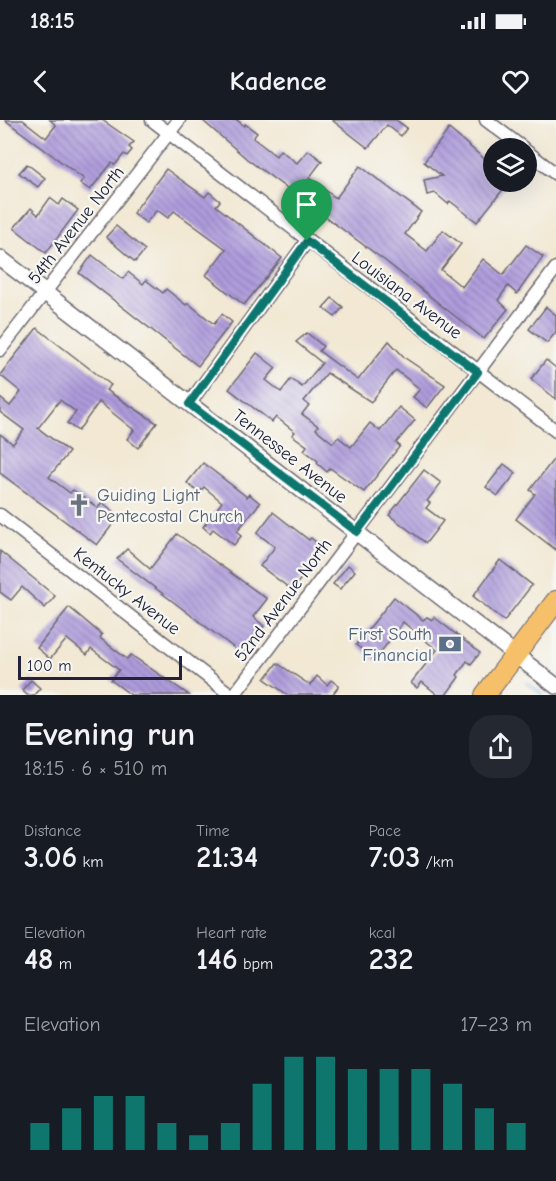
<!DOCTYPE html>
<meta charset="utf-8">
<style>
body{margin:0;font-family:"Comic Neue",sans-serif;background:#242831;color:#f1f3f6;height:100vh;display:flex;flex-direction:column;font-size:22px;white-space:nowrap}
*{box-sizing:border-box;margin:0}
p{font-size:20px;color:#9ea1a6}
.icon{flex:none;width:33px;height:33px;fill:none;stroke:currentColor;stroke-width:2;stroke-linecap:round;stroke-linejoin:round}
.map{position:relative;height:575px;overflow:hidden}
.panel{display:flex;flex-direction:column;background:#171b24;flex:1}
.panel>*{flex:none}
.buttons{position:absolute;left:483px;top:18px;display:grid;gap:12px}
.buttons a{display:grid;place-items:center;width:54px;height:54px;border-radius:50%;background:#171b24;box-shadow:0 6px 24px #0002;font-size:30px}
.scale{position:absolute;left:18px;bottom:15px;width:164px;box-sizing:border-box;padding-left:6px;border:3px solid #22223b;border-top:0;font-size:16px;line-height:21px;white-space:nowrap;color:#22223b;-webkit-text-stroke:4px #f6f6f2;paint-order:stroke}
.pin{position:absolute;display:grid;place-items:center;width:51px;height:51px;color:#fff;margin:-62px -26px;border-radius:50% 50% 50% 0;rotate:-45deg;box-shadow:0 0 6px #0007}
.pin .icon{rotate:45deg}
.round{display:grid;place-items:center;flex:none;width:63px;height:63px;border-radius:24px;background:#242831}
.overview{display:flex;align-items:center;justify-content:space-between;height:102px;padding:0 24px}
h1{font-size:33px;font-weight:600;line-height:45px}
.stats{display:grid;grid-template-columns:repeat(3,1fr);gap:9px;height:102px;padding:6px 24px}
.stats div{display:grid;align-content:center}
.stats b{font-size:30px;font-weight:600}
.stats small{font-size:16px;font-weight:400}
.stats p{font-size:16px}
.chart{height:168px;padding:12px 24px}
.chart p{display:flex;justify-content:space-between}
.chart svg{width:100%;height:108px;margin-top:6px;stroke:#0f766e;stroke-width:6}
.status{display:flex;justify-content:space-between;align-items:center;height:42px;padding:0 30px;background:#171b24;direction:ltr}
.status svg{height:16px;fill:currentColor}
header{display:flex;justify-content:space-between;align-items:center;height:78px;padding:0 24px;background:#171b24;font-size:27px;font-weight:600}
.map>svg:first-child{display:block}
.lines{fill:none;stroke-linecap:round;stroke-linejoin:round}
.stream{stroke:#63a4d6;stroke-width:3}
.building{fill:url(#building-back-hatch)}
.minor-casing{stroke:#6b6770;stroke-width:15}
.tertiary-casing{stroke:#6b6770;stroke-width:18}
.primary-casing{stroke:#6b6770;stroke-width:22}
.minor{stroke:#fff;stroke-width:12}
.tertiary{stroke:#fff;stroke-width:15}
.primary{stroke:#f6c06b;stroke-width:20}
.route-casing{stroke:#fff;stroke-width:12}
.route{stroke:#0f766e;stroke-width:8}
.labels{text-anchor:middle;stroke-width:4.5;stroke-linejoin:round;paint-order:stroke}
.street-label{font-size:18px;fill:#22223b;stroke:#f6f6f2}
.worship-label{font-size:18px;fill:#5b616d;stroke:#f6f6f2;text-anchor:start}
.service-label{font-size:18px;fill:#4e5e75;stroke:#f6f6f2;text-anchor:end}
</style>
<div class="status"><b>18:15</b><svg viewBox="0 0 49 12"><path d="M0 12V9h3v3zM5 12V6h3v6zM10 12V3h3v9zM15 12V0h3v12zM26 1h20v11H26zM47 4h2v5h-2z"/></svg></div>
<header><svg class="icon" aria-label="back" viewBox="0 0 24 24"><path d="M15 5l-7 7 7 7"/></svg>Kadence<svg class="icon" aria-label="heart" viewBox="0 0 24 24"><path d="M12 20l-8-8c-3-5 5-10 8-4 3-6 11-1 8 4z"/></svg></header>
<div class="map">
<svg width="556" height="575" viewBox="0 0 556 575">
<defs>
<pattern id="building-back-hatch" width="6" height="6" patternUnits="userSpaceOnUse" patternTransform="scale(1.5)"><rect width="6" height="6" fill="#ae9bdc"/><path d="M-1 5l2 2M0 0l6 6M5-1l2 2" fill="none" stroke="#8d7eb4"/></pattern>
</defs>
<rect width="100%" height="100%" fill="#f6f6f2"/>
<filter id="ink" filterUnits="userSpaceOnUse"><feTurbulence type="fractalNoise" baseFrequency=".0167" numOctaves="2"/><feDisplacementMap in="SourceGraphic" scale="12" xChannelSelector="R" yChannelSelector="G"/><feConvolveMatrix kernelMatrix="1 2 1 2 8 2 1 2 1" color-interpolation-filters="sRGB"/></filter>
<filter id="wash" filterUnits="userSpaceOnUse"><feTurbulence type="fractalNoise" baseFrequency=".008" numOctaves="4" result="noise"/><feDisplacementMap in="SourceGraphic" scale="24" xChannelSelector="R" yChannelSelector="G"/><feGaussianBlur stdDeviation="1.35" result="paint"/><feColorMatrix in="noise" values="0 0 0 0 0 0 0 0 0 0 0 0 0 0 0 0 0 1.4 0 .05"/><feComposite in="paint" operator="in"/></filter>
<g filter="url(#wash)">
<rect width="100%" height="100%" fill="#f2e8d3"/>
<g class="lines">
<polyline class="stream" points="527,563 543,575"/>
</g>
<g id="blocks">
<g class="building">
<polygon points="5,0 23,0 46,18 56,5 50,0 102,0 134,22 129,27 132,30 127,36 124,34 115,45 112,43 90,70 80,63 84,59"/>
<polygon points="202,0 237,0 244,6 245,4 257,13 253,18 276,36 280,30 297,43 308,30 322,41 309,58 336,78 360,46 421,92 405,114 427,131 443,110 461,124 441,150 462,167 483,139 503,155 526,125 543,137 517,174 508,166 498,180 508,189 484,219 384,140 247,39"/>
<polygon points="332,0 396,0 407,8 401,16 387,5 368,28"/>
<polygon points="449,9 494,47 494,62 509,62 477,102 450,81 448,84 435,73 427,75 424,60 442,56 424,42"/>
<polygon points="27,44 45,58 38,67 19,53"/>
<polygon points="166,49 205,77 209,72 220,81 216,86 282,138 244,185 206,155 226,129 174,91 168,98 157,90 146,103 133,93"/>
<polygon points="50,78 59,85 63,79 78,90 46,133 14,108 31,88 38,95"/>
<polygon points="116,106 145,130 135,142 106,117"/>
<polygon points="92,135 123,159 128,152 143,164 146,160 163,173 166,169 186,185 188,183 214,204 222,194 232,202 198,246 79,153"/>
<polygon points="332,178 343,187 335,197 323,188"/>
<polygon points="546,187 556,195 556,212 547,223 529,209"/>
<polygon points="37,208 111,265 106,270 157,303 138,328 127,319 134,310 99,282 78,311 67,303 76,292 60,280 38,308 69,332 49,357 70,373 73,370 98,388 102,382 119,396 97,425 0,353 0,314 13,324 24,310 0,292 0,278 10,286 21,272 0,255"/>
<polygon points="307,213 323,226 319,231 358,260 389,221 405,238 445,265 427,288 413,277 420,269 396,250 371,282 327,253 304,281 309,285 302,294 318,306 316,309 333,323 338,317 351,327 370,303 380,311 399,287 415,300 396,323 400,326 364,372 330,348 327,352 317,343 318,341 304,330 307,326 292,315 295,312 276,297 272,302 229,269 257,233 276,248 266,260 281,272 291,259 302,267 322,243 296,222"/>
<polygon points="546,240 556,248 556,279 531,259"/>
<polygon points="556,336 556,430 516,399 535,374 530,370"/>
<polygon points="203,343 247,377 249,374 260,383 237,411 242,415 234,425 213,409 210,413 203,407 222,382 204,367 199,373 187,363"/>
<polygon points="504,344 516,353 498,376 486,367"/>
<polygon points="424,350 441,363 427,381 430,383 426,388 443,401 426,423 389,395"/>
<polygon points="273,392 309,420 311,418 321,426 304,449 307,451 292,470 260,446 275,427 257,413"/>
<polygon points="177,414 267,479 253,497 264,506 242,534 117,439 127,429 150,449"/>
<polygon points="0,431 55,476 45,488 22,467 11,480 0,472"/>
<polygon points="500,440 532,465 504,501 473,476"/>
<polygon points="348,445 355,451 340,469 333,464"/>
<polygon points="394,477 423,500 427,497 432,500 434,497 480,533 471,544 467,541 457,555 459,557 446,575 438,575 422,562 417,568 411,563 437,530 403,502 375,540 356,525"/>
<polygon points="69,487 102,515 100,518 127,539 131,535 189,575 131,575 111,560 119,550 91,529 87,535 67,519 50,539 37,528"/>
<polygon points="277,543 310,565 317,556 327,565 331,560 339,566 332,575 288,575 265,559"/>
<polygon points="31,560 40,568 34,575 27,575 22,570"/>
</g>
</g>
</g>
<g filter="url(#ink)">
<use href="#blocks" fill-opacity="0" stroke="#6b6770" stroke-width="1.5"/>
<g class="lines">
<g class="minor-casing">
<g id="minor">
<polyline points="152,0 556,311"/>
<polyline points="486,0 523,28"/>
<polyline points="526,31 556,54"/>
<polyline points="0,230 179,0"/>
<polyline points="189,284 307,121"/>
<polyline points="0,395 231,575"/>
<polyline points="234,575 556,148"/>
</g>
</g>
<g class="tertiary-casing">
<polyline id="tertiary" points="0,138 556,566"/>
</g>
<g class="primary-casing">
<polyline id="primary" points="485,575 556,481"/>
</g>
<use href="#minor" class="minor"/>
<use href="#tertiary" class="tertiary"/>
<use href="#primary" class="primary"/>
</g>
</g>
<g class="lines" filter="url(#ink)">
<g class="route-casing">
<polygon id="route" points="307,121 478,252 357,412 189,284"/>
</g>
<use href="#route" class="route"/>
</g>
<defs>
<g id="church-bare" transform="scale(1.8)"><path d="M-1.2-6h2.4v3.5h3.3v2.4h-3.3V6h-2.4V-.1h-3.3v-2.4h3.3Z" fill="#6b7280" stroke="#f6f6f2" stroke-width="2.5" paint-order="stroke"/></g>
<g id="bank-bare" transform="scale(1.8)"><path d="M-6-4H6V4H-6ZM0-2.3a2.3 2.3 0 1 0 0 4.6a2.3 2.3 0 1 0 0-4.6Z" fill="#5c6f8a" stroke="#f6f6f2" stroke-width="2.5" paint-order="stroke"/></g>
</defs>
<g fill-rule="evenodd">
<use href="#church-bare" x="79" y="385"/>
<use href="#bank-bare" x="450" y="524"/>
</g>
<g class="labels">
<g class="street-label">
<text transform="translate(76 105) rotate(-52)" y="6">54th Avenue North</text>
<text transform="translate(407 175) rotate(37)" y="6">Louisiana Avenue</text>
<text transform="translate(290 336) rotate(38)" y="6">Tennessee Avenue</text>
<text transform="translate(127 471) rotate(38)" y="6">Kentucky Avenue</text>
<text transform="translate(283 480) rotate(-53)" y="6">52nd Avenue North</text>
</g>
<g class="worship-label">
<text x="97" y="381">Guiding Light<tspan x="97" dy="21">Pentecostal Church</tspan></text>
</g>
<g class="service-label">
<text x="432" y="520">First South<tspan x="432" dy="21">Financial</tspan></text>
</g>
</g>
</svg>
<div class="buttons">
<a><svg class="icon" aria-label="layers" viewBox="0 0 24 24"><path d="M12 4l9 5-9 5-9-5zM3 14l9 5 9-5"/></svg></a>
</div>
<div class="scale">100 m</div>
<div class="pin" style="left:307px;top:121px;background:#1e9e55"><svg class="icon" aria-label="arrive" viewBox="0 0 24 24"><path d="M6 21V4h12l-3 4 3 4H6"/></svg></div>
</div>
<section class="panel">
<div class="overview"><div><h1>Evening run</h1><p>18:15 · 6 × 510 m</p></div><a class="round"><svg class="icon" aria-label="share" viewBox="0 0 24 24"><path d="M12 15V3M7 8l5-5 5 5M5 13v7h14v-7"/></svg></a></div>
<div class="stats">
<div><p>Distance</p><b>3.06<small> km</small></b></div>
<div><p>Time</p><b>21:34</b></div>
<div><p>Pace</p><b>7:03<small> /km</small></b></div>
</div>
<div class="stats">
<div><p>Elevation</p><b>48<small> m</small></b></div>
<div><p>Heart rate</p><b>146<small> bpm</small></b></div>
<div><p>kcal</p><b>232</b></div>
</div>
<div class="chart"><p><span>Elevation</span>17–23 m</p>
<svg viewBox="0 0 160 44" preserveAspectRatio="none"><path d="M5 44V33M15 44V27M25 44V22M35 44V22M45 44V33M55 44V38M65 44V33M75 44V17M85 44V6M95 44V6M105 44V11M115 44V11M125 44V11M135 44V17M145 44V27M155 44V33"/></svg>
</div>
</section>
